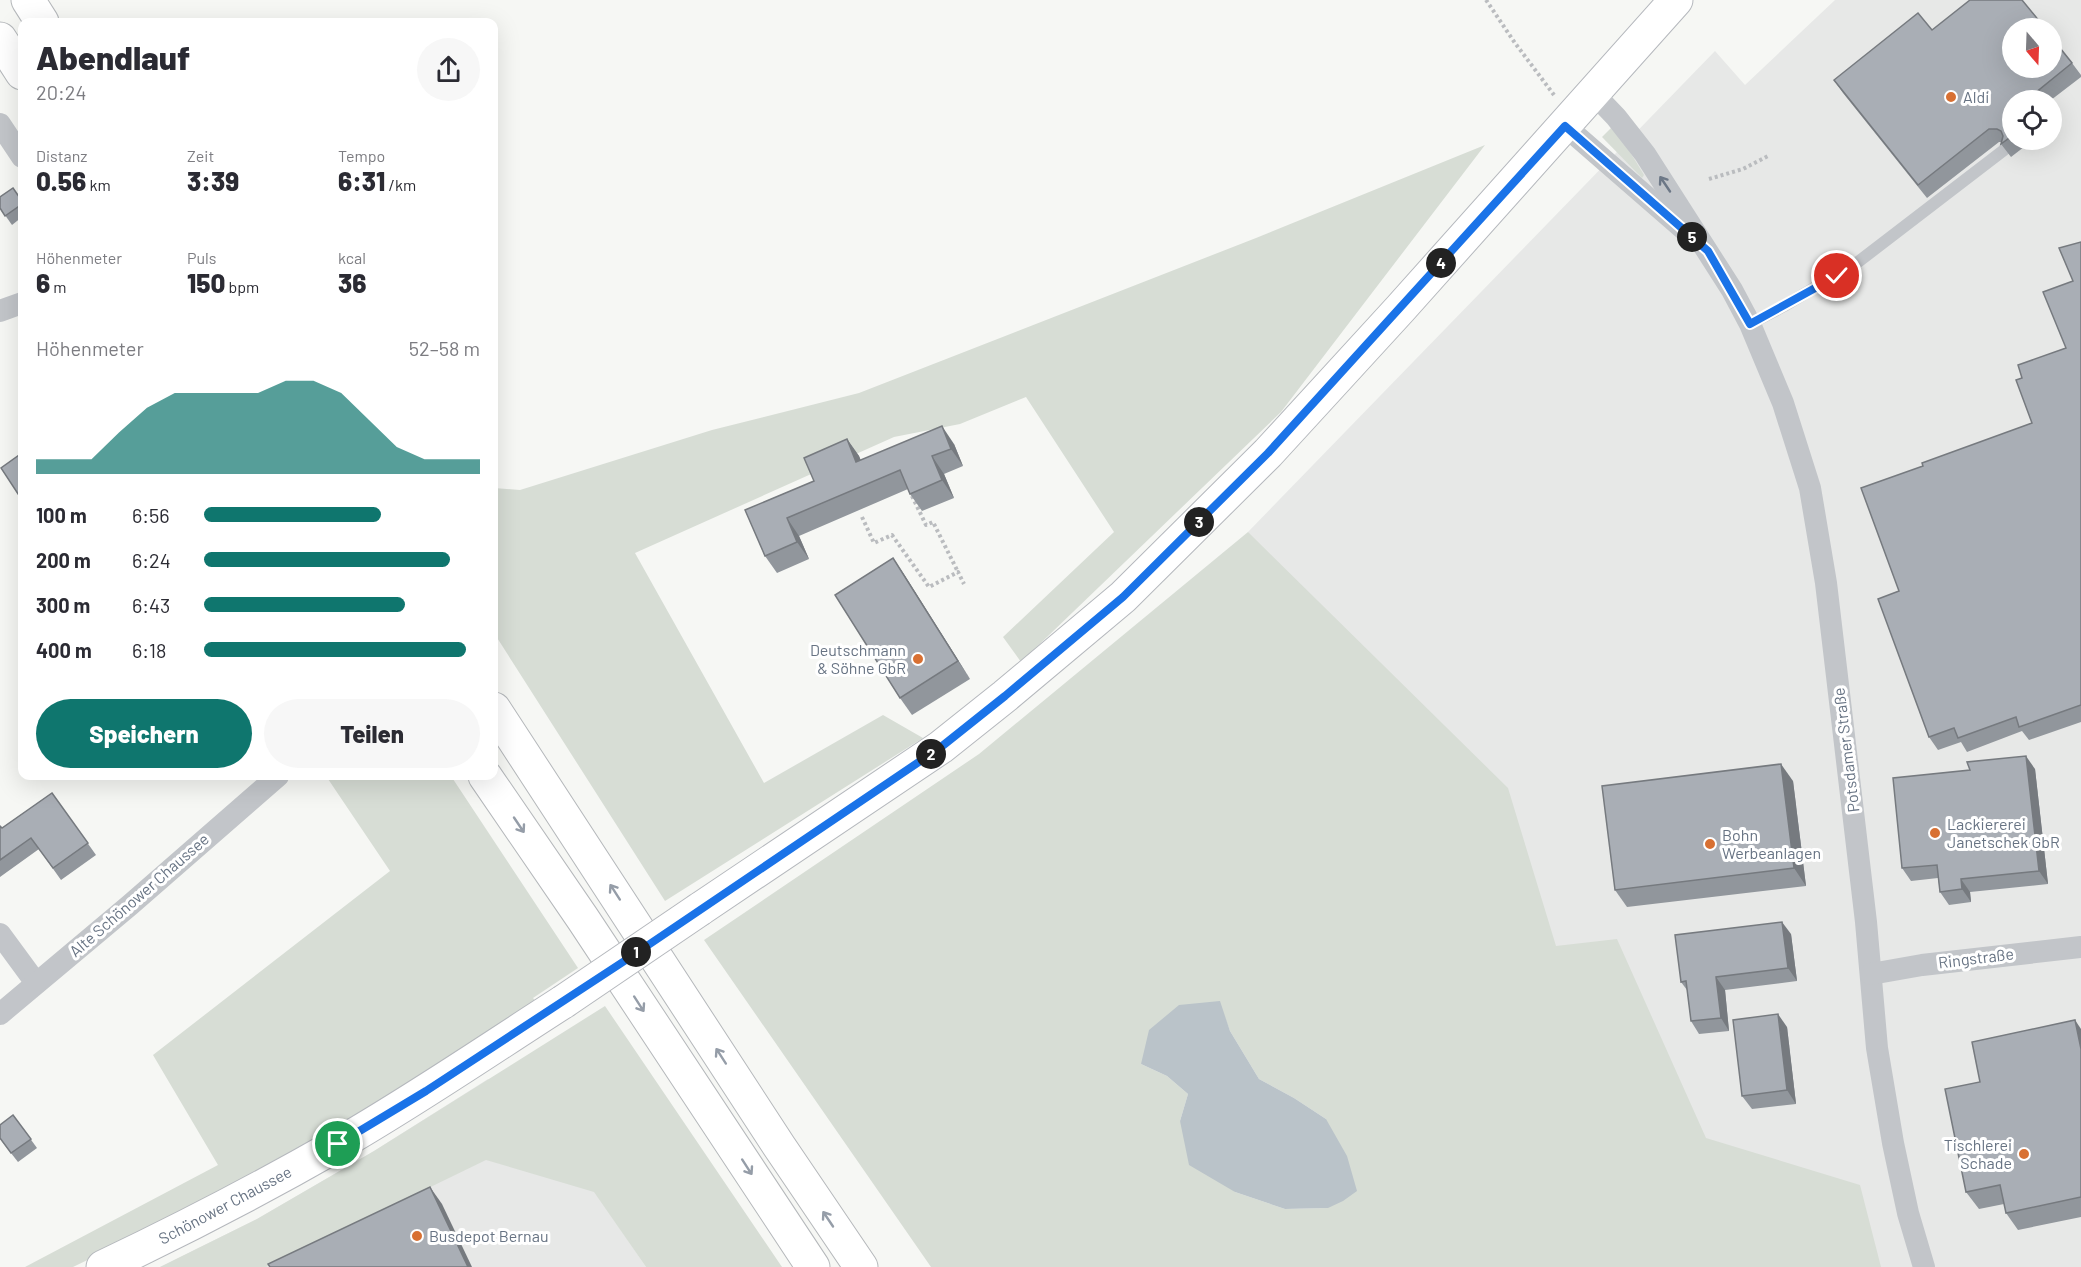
<!DOCTYPE html>
<html lang="de">
<meta charset="utf-8">
<style>
body{margin:0;font-family:Barlow,sans-serif;background:#f7f7f7;color:#2b2b33;height:100vh;display:flex;flex-direction:column;font-size:22px;white-space:nowrap}
*{box-sizing:border-box;margin:0}
p{font-size:20px;color:#7c7c81}
.icon{flex:none;width:33px;height:33px;fill:none;stroke:currentColor;stroke-width:2;stroke-linecap:round;stroke-linejoin:round}
.map{position:relative;flex:1;overflow:hidden}
.side{position:absolute;left:18px;top:18px;width:480px;height:762px;display:flex;flex-direction:column;background:#fff;border-radius:12px;box-shadow:0 6px 24px #0002}
.side>*{flex:none}
.needle{width:39px;rotate:161deg}
.controls{position:absolute;left:2002px;top:18px;display:grid;gap:12px}
.controls a{display:grid;place-items:center;width:60px;height:60px;border-radius:50%;background:#fff;box-shadow:0 6px 24px #0002;font-size:30px}
.pin{position:absolute;display:grid;place-items:center;width:51px;height:51px;color:#fff;margin:-26px;border:3px solid #fff;border-radius:50%;box-shadow:0 2px 6px #0007}
.km{position:absolute;width:30px;height:30px;margin:-15px;border-radius:50%;background:#222;color:#fff;font-size:16px;line-height:30px;text-align:center}
.round{display:grid;place-items:center;flex:none;width:63px;height:63px;border-radius:32px;background:#f7f7f7}
.summary{display:flex;align-items:center;justify-content:space-between;height:102px;padding:0 18px}
h1{font-size:33px;font-weight:800;line-height:45px}
.metrics{display:grid;grid-template-columns:repeat(3,1fr);gap:9px;height:102px;padding:6px 18px}
.metrics div{display:grid;align-content:center}
.metrics b{font-size:26px;font-weight:800}
.metrics small{font-size:16px;font-weight:400}
.metrics p{font-size:16px}
.chart{height:168px;padding:12px 18px}
.chart p{display:flex;justify-content:space-between}
.chart svg{width:100%;height:108px;margin-top:6px;fill:#0f766e;opacity:.7}
.primary-button{display:flex;gap:12px;margin-top:auto;padding:12px 18px}
.primary-button a{flex:1;height:69px;border-radius:36px;background:#0f766e;color:#fff;font-size:24px;font-weight:800;line-height:69px;text-align:center}
.primary-button a+a{background:#f7f7f7;color:#2b2b33}
ul{padding:0 18px;list-style:none;font-size:20px}
li{display:grid;grid-template-columns:96px 72px 1fr;align-items:center;height:45px}
li i{height:15px;border-radius:8px;background:#0f766e}
.map>svg:first-child{display:block}
.built{fill:#e7e8e7;fill-rule:evenodd}
.green{fill:#d7ddd5;fill-rule:evenodd}
.water{fill:#bac3c9}
.lines{fill:none;stroke-linecap:round;stroke-linejoin:round}
.secondary-casing{stroke:#b5b8bd;stroke-width:35}
.highway-casing{stroke:#b5b8bb;stroke-width:35}
.path{stroke:#babcbf;stroke-width:4;stroke-dasharray:3 3;stroke-linecap:butt}
.lane{stroke:#c2c5c9;stroke-width:12}
.street{stroke:#c2c5c9;stroke-width:22}
.secondary{stroke:#fff;stroke-width:33}
.highway{stroke:#fff;stroke-width:33}
.secondary-bridge-casing{stroke:#b5b8bd;stroke-width:35;stroke-linecap:butt}
.secondary-bridge{stroke:#fff;stroke-width:33}
.wall{fill:#91969c}
.shaded-wall{fill:#767a7f}
.building{fill:#a9aeb5;stroke:#767a7f;stroke-width:1.5}
.oneway{stroke:#6c7786}
.oneway2{stroke:#959da8}
.route-casing{stroke:#fff;stroke-width:12}
.route{stroke:#1a73e8;stroke-width:8}
.poi-dot{fill:#d87032;stroke:#fff;stroke-width:2}
.labels{text-anchor:middle;stroke-width:6;stroke-linejoin:round;paint-order:stroke}
.poi-label{font-size:16px;fill:#677383;stroke:#fff;text-anchor:start}
.street-label{font-size:16px;fill:#677383;stroke:#fff}
</style>
<div class="map">
<svg width="2081" height="1267" viewBox="0 0 2081 1267">
<rect width="100%" height="100%" fill="#f6f7f4"/>
<g class="built">
<path d="M 1835,0 L 2081,0 L 2081,1267 L 1522,1267 L 1248,532 L 1715,51 L 1745,85 ZM 2013,28 L 2052,28 L 2052,68 L 2013,68 ZM 2013,100 L 2052,100 L 2052,140 L 2013,140 Z"/>
<polygon points="488,1079 595,1192 646,1267 160,1267 257,1219 374,1151"/>
</g>
<g class="green">
<polygon points="1612,127 1622,139 1644,175 1642,178 1602,137"/>
<polygon points="1485,145 1281,412 1021,662 1003,637 1114,532 1026,397 960,424 894,437 635,553 764,783 883,715 923,738 665,901 494,633 494,488 520,490 712,430 859,393 1256,238"/>
<path d="M 1248,532 L 1508,788 L 1556,946 L 1617,939 L 1706,1138 L 1860,1185 L 1881,1267 L 931,1267 L 704,940 L 979,754 ZM 1219,1002 L 1230,1031 L 1259,1079 L 1294,1098 L 1326,1119 L 1328,1208 L 1285,1209 L 1235,1192 L 1180,1121 L 1188,1094 L 1167,1076 L 1141,1064 Z"/>
<polygon points="326,776 451,776 578,968 533,998 538,1004 359,1119 226,1193 73,1267 25,1267 218,1165 153,1055 390,871"/>
<polygon points="605,1006 782,1267 646,1267 594,1192 486,1160 266,1267 160,1267 257,1219 374,1151"/>
</g>
<polygon class="water" points="1220,1001 1230,1031 1259,1079 1294,1098 1326,1119 1347,1156 1357,1191 1343,1201 1328,1208 1285,1209 1235,1192 1189,1165 1180,1121 1188,1094 1167,1076 1141,1064 1149,1030 1179,1005"/>
<g class="lines">
<g class="secondary-casing">
<g id="secondary">
<polyline points="700,909 941,747 1005,696 1123,597 1268,453 1400,309 1676,0"/>
<path d="M 103,1267 C 183,1229 260,1189 337,1145 C 414,1101 488,1050 563,1002"/>
</g>
</g>
<g class="highway-casing">
<g id="highway">
<polyline points="28,0 42,22"/>
<polyline points="0,39 22,73"/>
<polyline points="494,709 779,1146 861,1267"/>
<polyline points="485,776 583,919 813,1267"/>
</g>
</g>
<g class="path">
<polyline points="1486,0 1515,43 1554,95"/>
<polyline points="1709,179 1743,169 1768,156"/>
<polyline points="912,496 926,525 933,522 958,572"/>
<polyline points="862,517 874,543 892,535 929,587 958,572 964,584"/>
</g>
<polyline class="lane" points="1750,324 1784,306 1858,262 2004,150"/>
<g class="street">
<polyline points="1594,94 1616,117 1645,154 1732,290 1750,324 1783,403 1810,488 1826,583 1866,922 1877,1048 1893,1143 1908,1213 1924,1267"/>
<polyline points="0,124 22,157"/>
<polyline points="1565,126 1687,232"/>
<polyline points="0,311 22,303"/>
<polyline points="0,934 36,983"/>
<polyline points="1871,974 1922,965 2081,947"/>
<polyline points="0,1014 130,905 278,776"/>
</g>
<use href="#secondary" class="secondary"/>
<use href="#highway" class="highway"/>
<g class="secondary-bridge-casing">
<polyline id="secondary-bridge" points="563,1002 700,909"/>
</g>
<use href="#secondary-bridge" class="secondary-bridge"/>
</g>
<g class="wall">
<polygon points="1932,30 2072,63 2081,75 2081,77 2051,100 2013,100 2013,140 2033,140 2011,157 2001,144 2002,142 1999,142 1927,198 1843,93 1834,80"/>
<polygon points="22,201 22,217 12,225 0,208"/>
<polygon points="2081,242 2081,722 2029,740 2022,731 1967,752 1961,742 1938,750 1929,737 1899,591 1923,466 2032,423 2022,378 2066,348 2073,281"/>
<polygon points="847,439 859,456 861,461 954,444 963,466 944,474 954,498 922,511 910,494 908,489 799,536 809,559 777,573 765,556 745,510 814,481"/>
<polygon points="893,558 905,576 970,679 912,715 900,698"/>
<polygon points="2035,769 2048,884 1970,892 1971,902 1949,905 1940,892 1938,878 1911,881 1902,868"/>
<polygon points="1793,781 1806,886 1627,907 1615,890"/>
<polygon points="52,793 96,855 61,880 39,849 0,877 0,826 2,828"/>
<polygon points="1791,934 1797,981 1725,990 1729,1031 1699,1034 1691,1021 1687,990 1681,982"/>
<polygon points="1787,1027 1796,1104 1752,1109 1742,1096"/>
<polygon points="2081,1029 2081,1217 2018,1230 2006,1213 2004,1204 1979,1209 1966,1192 1980,1082"/>
<polygon points="13,1115 37,1148 18,1162 0,1139"/>
</g>
<g class="shaded-wall">
<polygon points="942,426 954,444 963,466 951,449"/>
<polygon points="847,439 859,456 869,480 856,462"/>
<polygon points="932,456 944,474 954,498 942,480"/>
<polygon points="787,518 799,536 809,559 797,542"/>
<polygon points="893,558 905,576 970,679 958,661"/>
<polygon points="2026,756 2035,769 2048,884 2039,871"/>
<polygon points="1781,764 1793,781 1806,886 1794,868"/>
<polygon points="1961,879 1970,892 1971,902 1962,889"/>
<polygon points="1782,922 1791,934 1797,981 1788,968"/>
<polygon points="1716,977 1725,990 1729,1031 1721,1018"/>
<polygon points="1778,1014 1787,1027 1796,1104 1787,1090"/>
<polygon points="2075,1020 2081,1029 2081,1049"/>
<polygon points="430,1187 442,1204 472,1267 468,1267"/>
</g>
<g class="building">
<polygon points="1970,0 2022,0 2045,28 2013,28 2013,68 2052,68 2052,38 2072,63 2029,98 2031,100 2013,100 2013,135 2001,144 2003,136 2001,131 1997,129 1989,129 1918,185 1834,80 1918,13 1932,30"/>
<polygon points="13,188 22,201 22,204 5,216 0,208 0,197"/>
<polygon points="2081,242 2081,705 2019,727 2016,717 1958,738 1954,728 1929,737 1878,599 1899,591 1861,488 1923,466 1922,463 2032,423 2016,380 2022,378 2018,365 2066,348 2043,292 2073,281 2059,248"/>
<polygon points="942,426 951,449 932,456 942,480 910,494 900,470 787,518 797,542 765,556 745,510 814,481 804,458 847,439 856,462"/>
<polygon points="22,453 22,500 1,468"/>
<polygon points="893,558 958,661 900,698 835,595"/>
<polygon points="2026,756 2039,871 1961,879 1962,889 1940,892 1937,865 1902,868 1893,778 1970,770 1967,762"/>
<polygon points="1781,764 1794,868 1615,890 1602,786"/>
<polygon points="52,793 88,843 53,868 31,838 0,860 0,826 2,828"/>
<polygon points="1782,922 1788,968 1716,977 1721,1018 1691,1021 1686,981 1681,982 1675,935"/>
<polygon points="1778,1014 1787,1090 1742,1096 1733,1020"/>
<polygon points="2075,1020 2081,1049 2081,1197 2006,1213 2000,1185 1966,1192 1945,1089 1980,1082 1972,1042"/>
<polygon points="13,1115 31,1139 11,1153 0,1138 0,1125"/>
<polygon points="430,1187 468,1267 270,1267 268,1264"/>
</g>
<defs><path id="oneway-shaft" d="M-6 0H5M1.5-3L5.5 0L1.5 3" fill="none" stroke-width="1.6" stroke-linecap="round" stroke-linejoin="round" transform="scale(1.5)"/></defs>
<use class="oneway" href="#oneway-shaft" transform="translate(1665 184) rotate(-124)"/>
<g class="oneway2">
<use href="#oneway-shaft" transform="translate(519 825) rotate(56)"/>
<use href="#oneway-shaft" transform="translate(615 892) rotate(-123)"/>
<use href="#oneway-shaft" transform="translate(639 1004) rotate(57)"/>
<use href="#oneway-shaft" transform="translate(721 1056) rotate(-123)"/>
<use href="#oneway-shaft" transform="translate(747 1167) rotate(57)"/>
<use href="#oneway-shaft" transform="translate(828 1219) rotate(-124)"/>
</g>
<g class="lines">
<g class="route-casing">
<polyline id="route" points="338,1144 426,1091 632,956 941,747 1005,696 1123,597 1268,453 1565,126 1708,251 1750,324 1837,276"/>
</g>
<use href="#route" class="route"/>
</g>
<g class="poi-dot">
<circle cx="1951" cy="97" r="6"/>
<circle cx="918" cy="659" r="6"/>
<circle cx="1935" cy="833" r="6"/>
<circle cx="1710" cy="844" r="6"/>
<circle cx="2024" cy="1154" r="6"/>
<circle cx="417" cy="1236" r="6"/>
</g>
<g class="labels">
<g class="poi-label">
<text x="1963" y="103">Aldi</text>
<text x="906" y="656" text-anchor="end">Deutschmann<tspan x="906" dy="18">&amp; Söhne GbR</tspan></text>
<text x="1947" y="830">Lackiererei<tspan x="1947" dy="18">Janetschek GbR</tspan></text>
<text x="1722" y="841">Bohn<tspan x="1722" dy="18">Werbeanlagen</tspan></text>
<text x="2012" y="1151" text-anchor="end">Tischlerei<tspan x="2012" dy="18">Schade</tspan></text>
<text x="429" y="1242">Busdepot Bernau</text>
</g>
<g class="street-label">
<text transform="translate(1846 750) rotate(-97)" y="6">Potsdamer Straße</text>
<text transform="translate(139 895) rotate(-41)" y="6">Alte Schönower Chaussee</text>
<text transform="translate(1976 958) rotate(-7)" y="6">Ringstraße</text>
<text transform="translate(225 1205) rotate(-28)" y="6">Schönower Chaussee</text>
</g>
</g>
</svg>
<div class="controls">
<a><svg class="needle" viewBox="-14 -14 28 28"><path d="M0-13l5 13h-10z" fill="#e53935"/><path d="M0 13l5-13h-10z" fill="#7c7c81"/></svg></a>
<a><svg class="icon" aria-label="locate" viewBox="0 0 24 24"><circle cx="12" cy="12" r="6"/><path d="M12 2v4M12 18v4M2 12h4M18 12h4"/></svg></a>
</div>
<div class="pin" style="left:338px;top:1144px;background:#1e9e55"><svg class="icon" aria-label="arrive" viewBox="0 0 24 24"><path d="M6 21V4h12l-3 4 3 4H6"/></svg></div>
<div class="pin" style="left:1837px;top:276px;background:#d93025"><svg class="icon" aria-label="check" viewBox="0 0 24 24"><path d="M5 12l5 5 9-10"/></svg></div>
<b class="km" style="left:636px;top:952px">1</b>
<b class="km" style="left:931px;top:754px">2</b>
<b class="km" style="left:1199px;top:522px">3</b>
<b class="km" style="left:1441px;top:263px">4</b>
<b class="km" style="left:1692px;top:237px">5</b>
<section class="side">
<div class="summary"><div><h1>Abendlauf</h1><p>20:24</p></div><a class="round"><svg class="icon" aria-label="share" viewBox="0 0 24 24"><path d="M12 15V3M7 8l5-5 5 5M5 13v7h14v-7"/></svg></a></div>
<div class="metrics">
<div><p>Distanz</p><b>0.56<small> km</small></b></div>
<div><p>Zeit</p><b>3:39</b></div>
<div><p>Tempo</p><b>6:31<small> /km</small></b></div>
</div>
<div class="metrics">
<div><p>Höhenmeter</p><b>6<small> m</small></b></div>
<div><p>Puls</p><b>150<small> bpm</small></b></div>
<div><p>kcal</p><b>36</b></div>
</div>
<div class="chart"><p><span>Höhenmeter</span>52–58 m</p>
<svg viewBox="0 0 160 44" preserveAspectRatio="none"><path d="M0 44V38L10 38L20 38L30 27L40 17L50 11L60 11L70 11L80 11L90 6L100 6L110 11L120 22L130 33L140 38L150 38L160 38V44z"/></svg>
</div>
<ul>
<li><b>100 m</b>6:56<i style="width:64%"></i></li>
<li><b>200 m</b>6:24<i style="width:89%"></i></li>
<li><b>300 m</b>6:43<i style="width:73%"></i></li>
<li><b>400 m</b>6:18<i style="width:95%"></i></li>
</ul>
<div class="primary-button"><a>Speichern</a><a>Teilen</a></div>
</section>
</div>
